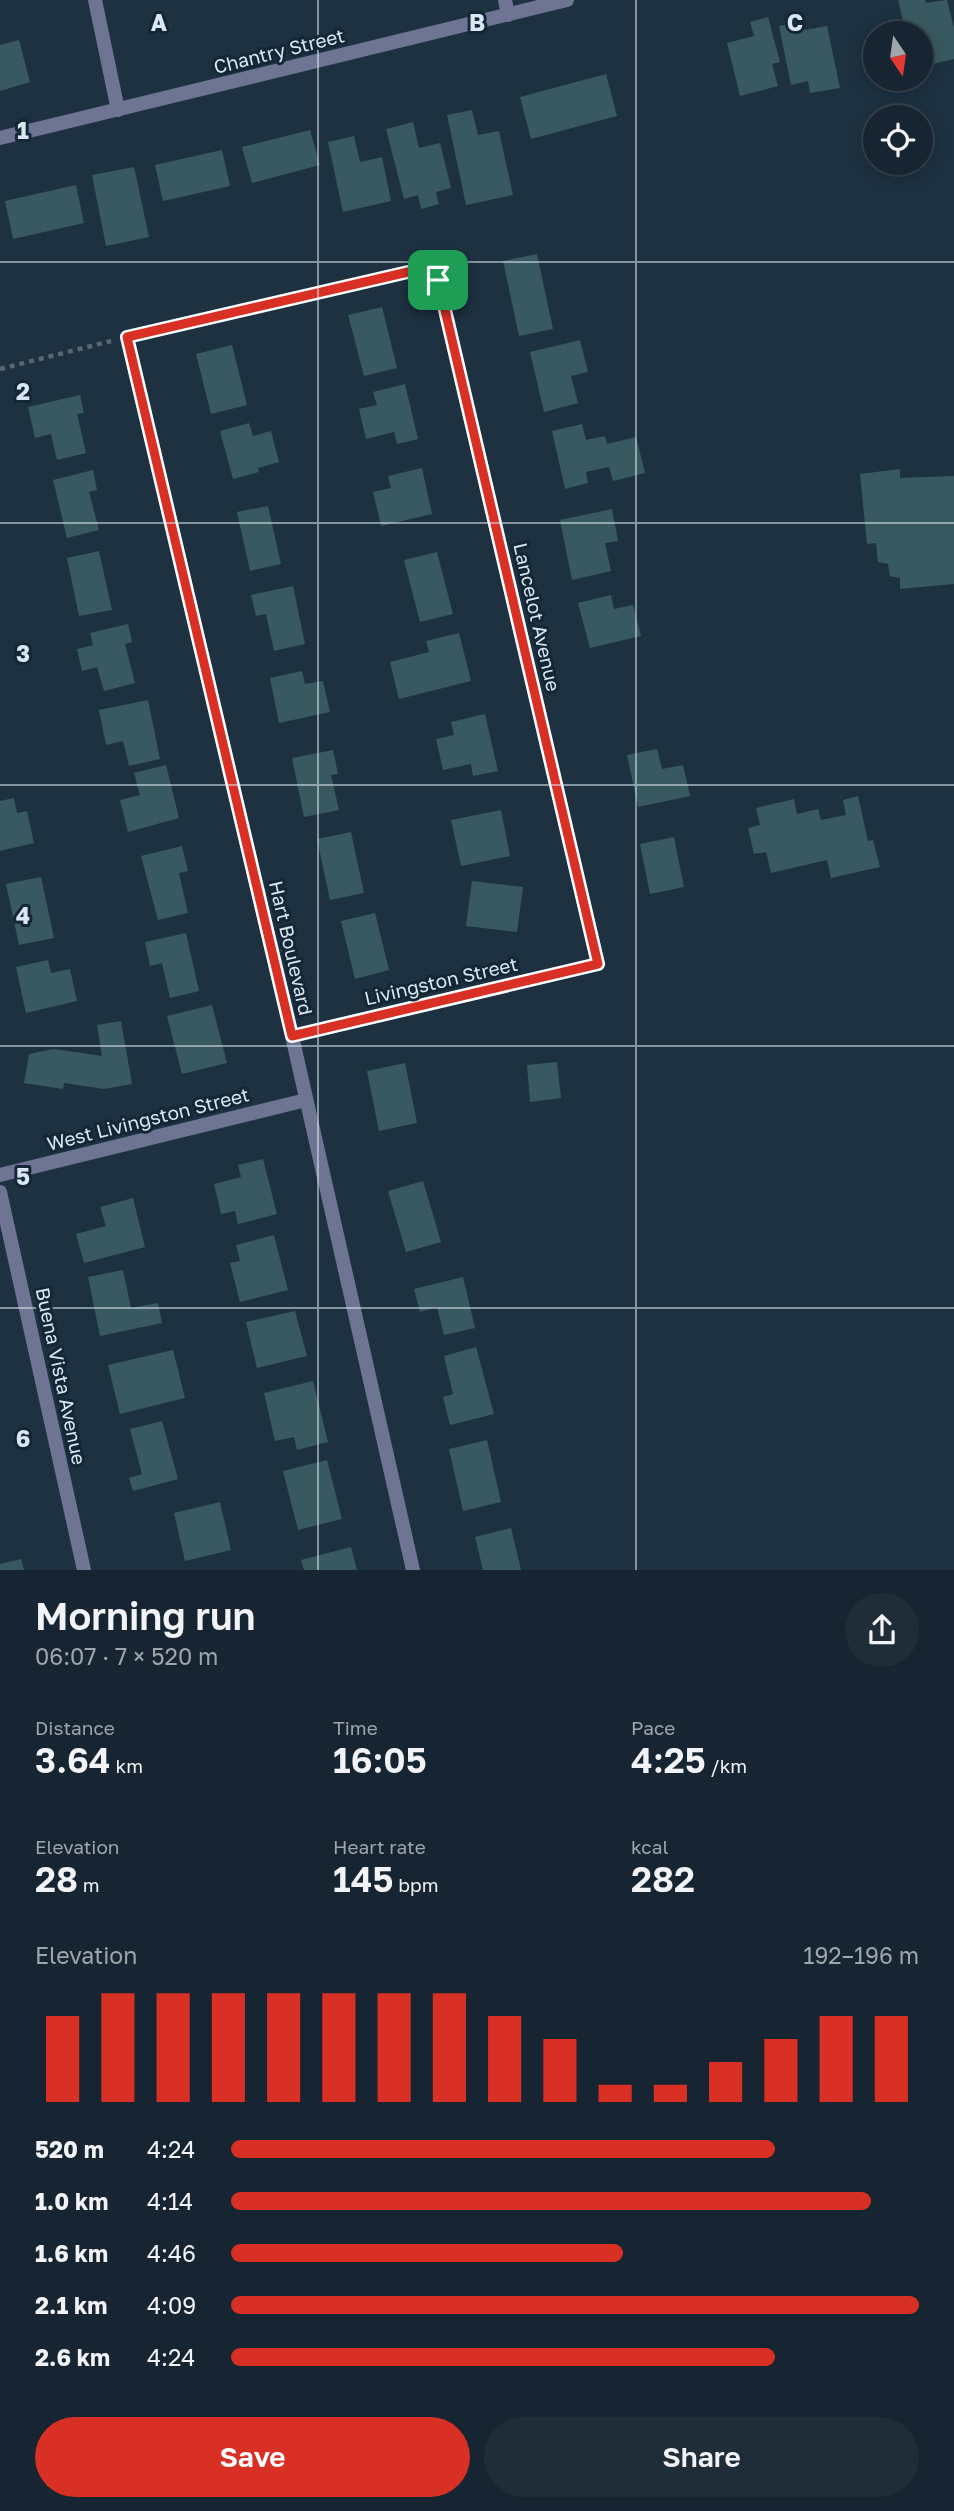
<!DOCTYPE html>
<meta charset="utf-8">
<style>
body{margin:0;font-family:"Golos Text",sans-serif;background:#1f2d39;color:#f1f3f6;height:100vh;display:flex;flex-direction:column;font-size:26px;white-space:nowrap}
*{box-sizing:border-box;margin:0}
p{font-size:23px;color:#9ea5ab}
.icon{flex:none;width:38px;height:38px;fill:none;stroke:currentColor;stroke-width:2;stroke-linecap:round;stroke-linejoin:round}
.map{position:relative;height:1570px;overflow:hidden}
.panel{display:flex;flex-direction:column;background:#162531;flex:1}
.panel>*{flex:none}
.needle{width:46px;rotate:167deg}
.fabs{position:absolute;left:863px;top:21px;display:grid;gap:14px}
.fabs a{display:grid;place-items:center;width:70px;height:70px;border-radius:50%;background:#162531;box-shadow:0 4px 18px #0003,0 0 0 2px #35424d;font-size:35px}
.pin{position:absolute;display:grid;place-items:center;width:60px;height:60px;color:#fff;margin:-30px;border-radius:14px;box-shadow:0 4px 10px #0006}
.round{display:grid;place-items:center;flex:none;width:74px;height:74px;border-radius:37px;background:#1f2d39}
.headline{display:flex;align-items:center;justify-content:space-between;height:119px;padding:0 35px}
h1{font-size:38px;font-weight:600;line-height:52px}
.stats{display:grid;grid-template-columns:repeat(3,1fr);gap:10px;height:119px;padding:7px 35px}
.stats div{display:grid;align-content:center}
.stats b{font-size:35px;font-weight:600}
.stats small{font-size:19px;font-weight:400}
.stats p{font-size:19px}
.chart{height:196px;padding:14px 35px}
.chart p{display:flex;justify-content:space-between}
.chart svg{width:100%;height:126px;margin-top:7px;stroke:#d93025;stroke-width:6}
.button{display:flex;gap:14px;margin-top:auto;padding:14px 35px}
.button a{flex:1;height:80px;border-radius:42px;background:#d93025;color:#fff;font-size:28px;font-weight:600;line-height:80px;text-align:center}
.button a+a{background:#1f2d39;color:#f1f3f6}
ul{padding:0 35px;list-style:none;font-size:23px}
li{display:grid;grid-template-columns:112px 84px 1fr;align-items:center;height:52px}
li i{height:18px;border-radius:9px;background:#d93025}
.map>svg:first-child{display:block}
.building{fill:#395960}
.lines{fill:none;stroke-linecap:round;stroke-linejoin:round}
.path{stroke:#566776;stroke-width:4.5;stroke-dasharray:5 5;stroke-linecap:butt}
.minor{stroke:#6d7592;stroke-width:14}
.route-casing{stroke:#fff;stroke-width:14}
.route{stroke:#d93025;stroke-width:9}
.grid{fill:none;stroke:#dae6f1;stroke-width:2;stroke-opacity:0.55}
.labels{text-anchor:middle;stroke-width:6;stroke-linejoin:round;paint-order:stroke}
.street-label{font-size:19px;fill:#dae6f1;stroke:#132737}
.grid-label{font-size:23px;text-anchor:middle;font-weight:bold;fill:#dae6f1;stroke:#132737;stroke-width:6;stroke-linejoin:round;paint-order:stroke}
</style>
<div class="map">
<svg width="954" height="1570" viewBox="0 0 954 1570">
<rect width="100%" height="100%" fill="#1d3141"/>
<g class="building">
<polygon points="898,0 925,0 926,3 947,0 954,28 954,59 920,67 920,33 906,33"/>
<polygon points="768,17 780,62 772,64 778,86 740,96 727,43 754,36 750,22"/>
<polygon points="803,21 805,30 827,26 840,88 810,93 808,81 791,85 779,26"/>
<polygon points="19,40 30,82 0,91 0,45"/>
<polygon points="606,74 617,116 531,139 520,97"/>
<polygon points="472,110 478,135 499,131 513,195 466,205 447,115"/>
<polygon points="413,122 419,148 440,143 451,188 436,192 439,204 421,209 418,195 404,199 386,129"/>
<polygon points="310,130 320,165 252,183 242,147"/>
<polygon points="354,136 360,162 382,157 391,201 343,212 328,142"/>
<polygon points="222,150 230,186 163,201 155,165"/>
<polygon points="134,167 149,237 106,246 92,175"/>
<polygon points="76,185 84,223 13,239 5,201"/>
<polygon points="537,254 553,329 519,336 503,261"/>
<polygon points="382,307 397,368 364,376 348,315"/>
<polygon points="580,340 588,372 571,376 578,403 544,412 530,352"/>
<polygon points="232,345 247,405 211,414 196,354"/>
<polygon points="405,384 418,439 397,444 394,432 366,439 359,409 377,405 373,392"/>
<polygon points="80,395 84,413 77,414 86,453 57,460 51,434 35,438 28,407"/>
<polygon points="249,423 253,436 271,431 279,462 258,468 259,472 233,479 220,431"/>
<polygon points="582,424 586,440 605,436 607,444 636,437 645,473 613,481 609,467 586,472 588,483 565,489 552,431"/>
<polygon points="422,468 432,514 381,526 373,492 391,488 388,476"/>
<polygon points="900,469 900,478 954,476 954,584 900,589 900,578 890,576 888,564 878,562 876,543 867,544 860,474"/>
<polygon points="93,470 97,490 89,492 99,530 67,538 53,480"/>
<polygon points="268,506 281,564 250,571 237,512"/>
<polygon points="612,509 618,541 605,543 611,571 572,580 560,520"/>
<polygon points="99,551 112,610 79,616 67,558"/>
<polygon points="437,552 453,614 420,622 404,560"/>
<polygon points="293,586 305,644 274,651 266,614 256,616 251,595"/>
<polygon points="611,595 614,609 633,605 641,636 590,648 578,603"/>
<polygon points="128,624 132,642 125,644 135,683 104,691 97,667 82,671 77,649 93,645 90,633"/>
<polygon points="459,633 471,681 399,699 390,662 429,652 426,641"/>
<polygon points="302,671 305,684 323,681 330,712 279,723 270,678"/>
<polygon points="148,700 160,759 129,766 123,741 106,745 99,710"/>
<polygon points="485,714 498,771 473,776 471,764 443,770 436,739 454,735 451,722"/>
<polygon points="657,749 662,769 683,765 690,796 638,807 627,755"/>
<polygon points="333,750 338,774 331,775 339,810 304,817 292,758"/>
<polygon points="166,765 179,818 128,832 120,800 140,795 134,773"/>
<polygon points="858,796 868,841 873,840 880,867 831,878 827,860 771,873 766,852 754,854 748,828 760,825 756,808 794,799 797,814 818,809 821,820 846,815 843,800"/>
<polygon points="14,798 17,813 27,811 34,843 0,851 0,801"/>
<polygon points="501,810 510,856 461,866 451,820"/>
<polygon points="351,832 364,893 330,900 317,839"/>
<polygon points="674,837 684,887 650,894 640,844"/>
<polygon points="182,846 188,871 179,873 188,913 158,920 141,856"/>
<polygon points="41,877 54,938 19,945 6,884"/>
<polygon points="472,881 523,887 517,932 466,926"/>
<polygon points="375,913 389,970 355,979 341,921"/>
<polygon points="186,933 199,991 170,998 162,963 150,966 145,942"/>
<polygon points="48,960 51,973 70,969 77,1001 26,1013 16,967"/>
<polygon points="212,1005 227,1063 182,1074 167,1016"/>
<polygon points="121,1021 132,1084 104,1089 64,1083 63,1089 24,1083 29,1054 54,1049 102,1056 97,1025"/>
<polygon points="557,1062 561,1098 530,1102 527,1065"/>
<polygon points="405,1063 417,1123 379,1131 367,1071"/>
<polygon points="263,1159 277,1214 238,1224 235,1211 221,1214 214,1184 241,1177 238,1165"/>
<polygon points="423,1181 441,1242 406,1252 388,1191"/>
<polygon points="133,1198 145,1247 84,1263 76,1234 106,1226 100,1207"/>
<polygon points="274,1235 288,1290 240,1302 230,1263 240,1261 236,1245"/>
<polygon points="123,1270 131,1308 158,1303 162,1323 100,1336 88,1277"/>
<polygon points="463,1277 475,1328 444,1335 437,1307 420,1312 414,1289"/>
<polygon points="295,1311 307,1356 257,1368 246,1322"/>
<polygon points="476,1347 494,1414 450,1425 443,1397 453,1394 444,1356"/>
<polygon points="173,1350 185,1398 120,1414 108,1365"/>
<polygon points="313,1381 328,1442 297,1450 294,1437 275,1441 264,1393"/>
<polygon points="162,1421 178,1479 133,1491 129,1478 142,1474 130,1429"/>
<polygon points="487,1440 501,1502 463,1511 449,1449"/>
<polygon points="327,1460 342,1519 298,1530 283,1471"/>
<polygon points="220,1502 231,1550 185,1561 174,1513"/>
<polygon points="511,1528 521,1570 483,1570 475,1537"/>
<polygon points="351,1547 357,1570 304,1570 301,1560"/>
<polygon points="21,1559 24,1570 0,1570 0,1564"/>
</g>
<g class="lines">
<g class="path">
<polyline points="146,333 408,272 421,273"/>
<polyline points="0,369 111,341"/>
</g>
<g class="minor">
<polyline points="95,0 118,110"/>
<polyline points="505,0 508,15"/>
<polyline points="0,138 567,0"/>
<polyline points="127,337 292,1036 413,1570"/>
<polyline points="292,1036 598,964 438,280"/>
<polyline points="0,1175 306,1100"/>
<polyline points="0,1192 84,1570"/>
</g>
</g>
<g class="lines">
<g class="route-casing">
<polygon id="route" points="408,272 421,273 438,280 598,964 292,1036 127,337"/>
</g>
<use href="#route" class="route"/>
</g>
<path class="grid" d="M 318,0 L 318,1570M 636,0 L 636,1570M 0,262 L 954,262M 0,523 L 954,523M 0,785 L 954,785M 0,1046 L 954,1046M 0,1308 L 954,1308"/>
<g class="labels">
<g class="street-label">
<text transform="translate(279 51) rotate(-14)" y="7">Chantry Street</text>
<text transform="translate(537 617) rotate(77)" y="7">Lancelot Avenue</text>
<text transform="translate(291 948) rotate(77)" y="7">Hart Boulevard</text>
<text transform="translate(441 981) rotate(-13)" y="7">Livingston Street</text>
<text transform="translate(148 1119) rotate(-14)" y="7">West Livingston Street</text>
<text transform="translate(61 1376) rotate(78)" y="7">Buena Vista Avenue</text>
</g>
</g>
<g class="grid-label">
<text x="159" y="31">A</text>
<text x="477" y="31">B</text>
<text x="795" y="31">C</text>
<text x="23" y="139">1</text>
<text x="23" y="400">2</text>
<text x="23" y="662">3</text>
<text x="23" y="924">4</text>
<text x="23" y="1185">5</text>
<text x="23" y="1447">6</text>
</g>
</svg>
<div class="fabs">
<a><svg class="needle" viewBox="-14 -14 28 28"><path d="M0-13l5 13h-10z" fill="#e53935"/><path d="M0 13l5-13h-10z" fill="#9ea5ab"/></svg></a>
<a><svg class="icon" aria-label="locate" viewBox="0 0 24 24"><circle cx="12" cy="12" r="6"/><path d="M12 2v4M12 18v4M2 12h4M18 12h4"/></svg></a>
</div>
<div class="pin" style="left:438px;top:280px;background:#1e9e55"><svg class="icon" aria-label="arrive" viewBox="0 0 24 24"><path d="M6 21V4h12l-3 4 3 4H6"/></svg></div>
</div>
<section class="panel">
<div class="headline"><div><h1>Morning run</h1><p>06:07 · 7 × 520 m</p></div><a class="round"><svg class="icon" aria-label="share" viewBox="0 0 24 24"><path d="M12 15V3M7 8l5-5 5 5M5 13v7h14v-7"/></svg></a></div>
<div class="stats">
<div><p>Distance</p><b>3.64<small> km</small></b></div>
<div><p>Time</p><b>16:05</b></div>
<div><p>Pace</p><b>4:25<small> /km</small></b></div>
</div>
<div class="stats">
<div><p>Elevation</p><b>28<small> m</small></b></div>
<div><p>Heart rate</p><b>145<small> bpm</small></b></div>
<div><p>kcal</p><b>282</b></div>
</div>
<div class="chart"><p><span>Elevation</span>192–196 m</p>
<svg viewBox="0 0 160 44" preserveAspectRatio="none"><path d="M5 44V14M15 44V6M25 44V6M35 44V6M45 44V6M55 44V6M65 44V6M75 44V6M85 44V14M95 44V22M105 44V38M115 44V38M125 44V30M135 44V22M145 44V14M155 44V14"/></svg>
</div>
<ul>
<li><b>520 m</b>4:24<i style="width:79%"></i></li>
<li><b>1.0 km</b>4:14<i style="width:93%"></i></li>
<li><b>1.6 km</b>4:46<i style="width:57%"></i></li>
<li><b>2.1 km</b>4:09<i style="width:100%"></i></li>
<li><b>2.6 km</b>4:24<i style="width:79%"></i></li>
</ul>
<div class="button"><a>Save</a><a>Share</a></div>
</section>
